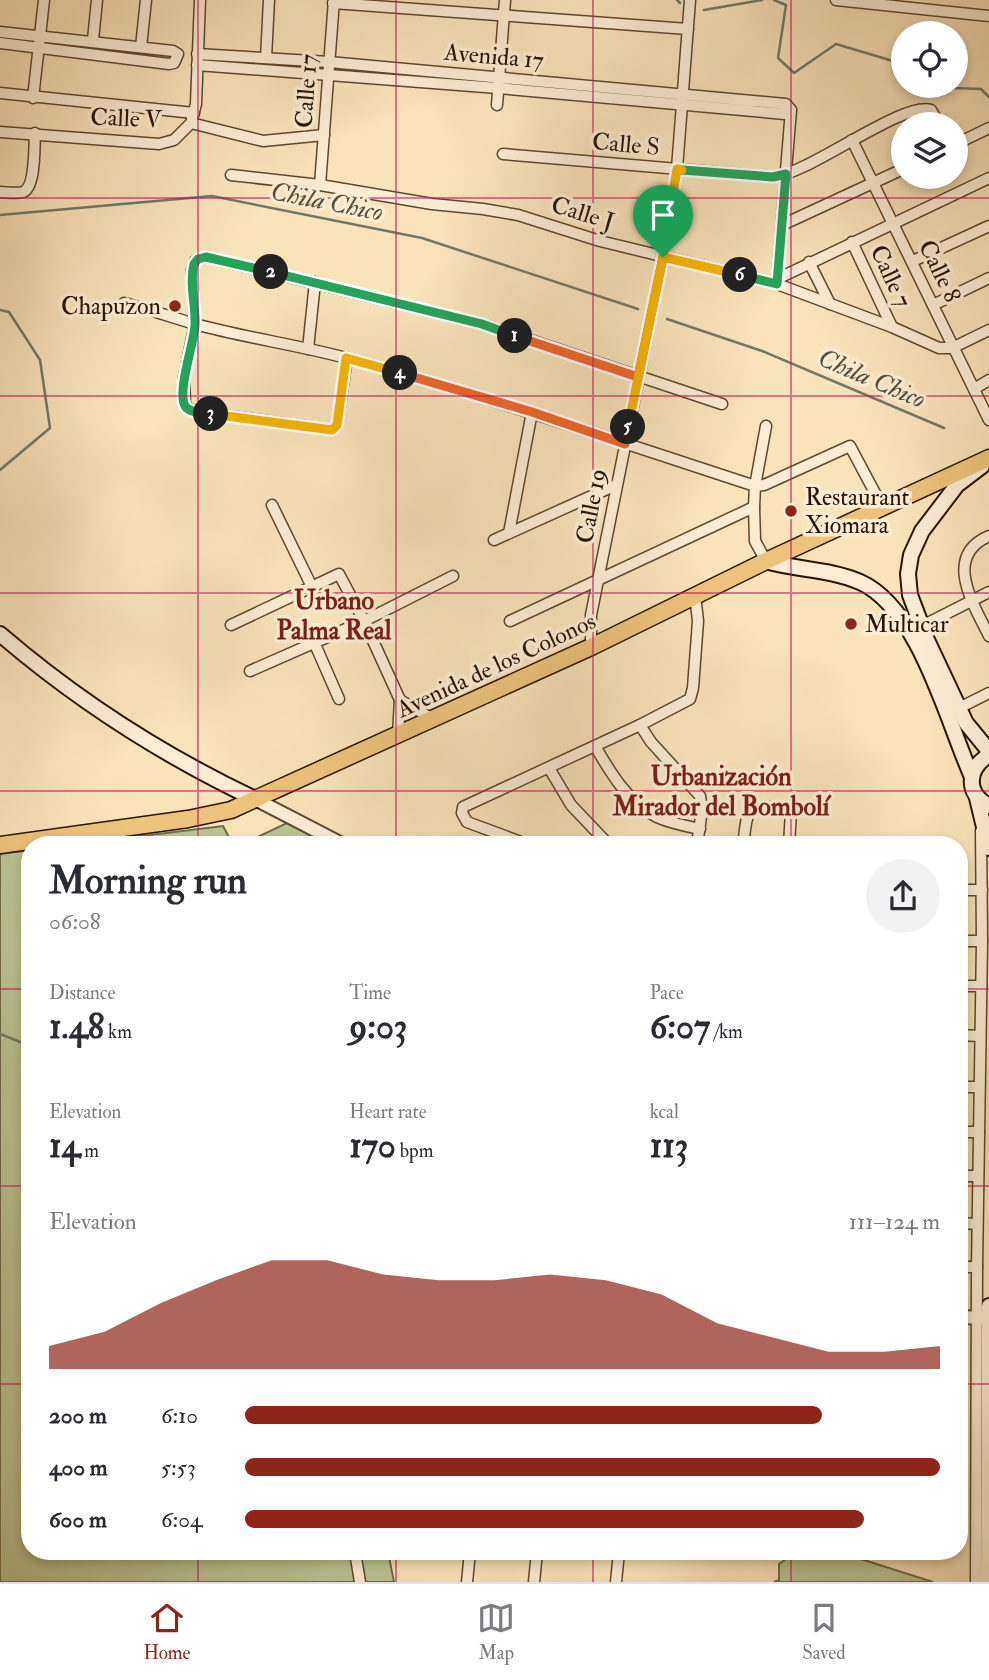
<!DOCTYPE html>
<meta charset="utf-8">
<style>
body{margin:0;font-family:"IM FELL Double Pica",serif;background:#f2f2f3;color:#2b2b33;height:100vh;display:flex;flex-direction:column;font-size:26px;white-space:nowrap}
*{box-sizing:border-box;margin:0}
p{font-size:23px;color:#7c7c81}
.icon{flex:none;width:38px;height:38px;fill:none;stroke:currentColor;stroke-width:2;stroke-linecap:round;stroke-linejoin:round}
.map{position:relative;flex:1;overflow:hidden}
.drawer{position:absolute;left:21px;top:836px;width:947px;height:724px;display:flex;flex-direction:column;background:#fff;border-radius:28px;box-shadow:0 4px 10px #0003}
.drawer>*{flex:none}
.tools{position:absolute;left:891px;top:21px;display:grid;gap:14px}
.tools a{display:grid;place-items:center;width:77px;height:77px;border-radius:50%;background:#fff;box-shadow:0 4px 10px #0003;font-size:35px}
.pin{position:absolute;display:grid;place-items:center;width:60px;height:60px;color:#fff;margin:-72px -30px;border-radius:50% 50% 50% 0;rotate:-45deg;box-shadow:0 0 7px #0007}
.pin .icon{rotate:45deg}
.km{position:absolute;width:35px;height:35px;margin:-18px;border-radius:50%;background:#222;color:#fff;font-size:19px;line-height:35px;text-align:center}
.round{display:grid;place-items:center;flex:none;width:74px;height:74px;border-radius:37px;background:#f2f2f3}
.summary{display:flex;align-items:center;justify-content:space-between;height:119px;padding:0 28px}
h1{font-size:38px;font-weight:700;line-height:52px}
.stats{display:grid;grid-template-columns:repeat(3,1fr);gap:10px;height:119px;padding:7px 28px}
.stats div{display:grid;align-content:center}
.stats b{font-size:35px;font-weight:700}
.stats small{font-size:19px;font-weight:400}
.stats p{font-size:19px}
.chart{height:196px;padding:14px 28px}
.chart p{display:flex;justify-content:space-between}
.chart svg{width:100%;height:126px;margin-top:7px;fill:#8f2418;opacity:.7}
ul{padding:0 28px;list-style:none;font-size:23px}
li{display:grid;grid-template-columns:112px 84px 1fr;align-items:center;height:52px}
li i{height:18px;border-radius:9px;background:#8f2418}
.tabs{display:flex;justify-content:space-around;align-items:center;height:98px;border-top:2px solid #e1e1e2;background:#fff;font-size:19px;color:#7c7c81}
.tabs a{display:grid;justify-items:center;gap:4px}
.tabs .current{color:#8f2418}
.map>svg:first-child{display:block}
.green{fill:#bac492;stroke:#706c49;stroke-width:2}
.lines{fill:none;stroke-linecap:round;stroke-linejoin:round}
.stream{stroke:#6e7a67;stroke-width:2.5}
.minor-casing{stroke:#5c482e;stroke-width:13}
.tertiary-casing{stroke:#5c482e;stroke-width:16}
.secondary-casing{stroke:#271400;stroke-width:18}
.trunk-casing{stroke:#271400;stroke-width:19}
.minor{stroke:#fbedd2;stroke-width:10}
.tertiary{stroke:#fbedd2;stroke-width:12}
.secondary{stroke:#fbedd2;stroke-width:14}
.trunk{stroke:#ecc27c;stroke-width:16}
.split-1-casing{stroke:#fff;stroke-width:14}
.split-2-casing{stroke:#fff;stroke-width:14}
.split-3-casing{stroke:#fff;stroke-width:14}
.split-4-casing{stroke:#fff;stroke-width:14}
.split-5-casing{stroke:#fff;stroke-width:14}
.split-6-casing{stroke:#fff;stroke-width:14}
.split-7-casing{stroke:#fff;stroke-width:14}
.split-8-casing{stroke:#fff;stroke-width:14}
.split-1{stroke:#f0652b;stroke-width:9}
.split-2{stroke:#22a559;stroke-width:9}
.split-3{stroke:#22a559;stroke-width:9}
.split-4{stroke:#f5b400;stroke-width:9}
.split-5{stroke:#f0652b;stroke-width:9}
.split-6{stroke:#f5b400;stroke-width:9}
.split-7{stroke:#22a559;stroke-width:9}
.split-8{stroke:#f5b400;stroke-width:9}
.grid{fill:none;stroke:#c2185b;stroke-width:2;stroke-opacity:0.55}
.poi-dot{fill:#8f2418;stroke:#fbedd2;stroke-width:2.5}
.labels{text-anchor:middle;stroke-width:7;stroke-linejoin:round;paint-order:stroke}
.street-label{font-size:24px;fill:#271400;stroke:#fbedd2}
.poi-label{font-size:24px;fill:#271400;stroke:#fbedd2;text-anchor:start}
.water-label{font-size:26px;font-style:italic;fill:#51503c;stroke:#fbedd2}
.neighbourhood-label{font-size:26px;font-weight:bold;fill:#7a1f14;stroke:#fbedd2}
</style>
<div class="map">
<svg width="989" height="1582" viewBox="0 0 989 1582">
<rect width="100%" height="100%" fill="#f9e3b9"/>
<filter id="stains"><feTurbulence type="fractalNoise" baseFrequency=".00286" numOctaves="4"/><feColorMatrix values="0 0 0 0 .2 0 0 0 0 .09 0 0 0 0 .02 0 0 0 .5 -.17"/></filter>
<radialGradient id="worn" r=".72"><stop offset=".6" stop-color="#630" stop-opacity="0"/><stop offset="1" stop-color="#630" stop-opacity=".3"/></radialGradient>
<g class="green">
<polygon points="289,822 332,845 251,845 251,840"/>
<polygon points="223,826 233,845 68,845"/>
<polygon points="30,850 30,1552 388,1552 394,1582 0,1582 0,854"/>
<polygon points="959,1326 966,1326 964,1380 959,1380"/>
<polygon points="796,1552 839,1552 933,1582 774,1582 779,1580 779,1564"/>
</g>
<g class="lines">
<g class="stream">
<polyline points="677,0 680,3"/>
<polyline points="774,0 786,5 778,58 794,73 836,44 903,64"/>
<polyline points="704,10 762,0"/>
<polyline points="949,86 953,88 981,89 989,97"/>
<polyline points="0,215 212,196 422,238 638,309"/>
<polyline points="0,310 9,312 40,360 50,428 0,470"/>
<polyline points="667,319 762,351 944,428"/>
<polyline points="0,1034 30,1046"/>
</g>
<g class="minor-casing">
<g id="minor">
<polyline points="836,0 989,16"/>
<polyline points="333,3 688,29"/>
<polyline points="0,32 173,51 178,54 174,63 169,64 0,43"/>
<polyline points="93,40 97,0"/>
<polyline points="141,47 146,0"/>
<polyline points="266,58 269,0"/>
<polyline points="197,65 498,88 785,114 791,110 786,104 329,62 197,54"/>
<polyline points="0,93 194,113"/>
<polyline points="33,98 44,0"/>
<polyline points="497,105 505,0"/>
<polyline points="192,119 196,104 200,0"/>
<polyline points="0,132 159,144 174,140 191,123 263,141 324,135"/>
<polyline points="852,140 989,420"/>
<polyline points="956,144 989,128"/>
<path d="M 503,154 L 773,177 C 809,174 902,101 931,110 L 939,124"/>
<polyline points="231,175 320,185 432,204 483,209 518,215 600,241 777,284 892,327 939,348 952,348 989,330"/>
<polyline points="320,185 334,0"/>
<path d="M 0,192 C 7,192 16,194 23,192 C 36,187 34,146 35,133"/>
<polyline points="782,225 903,169"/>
<polyline points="852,242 892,327"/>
<polyline points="913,261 989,226"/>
<polyline points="809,262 830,304"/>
<polyline points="777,279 791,110"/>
<polyline points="777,284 777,279 989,178"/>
<path d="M 124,303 C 148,309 171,317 195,324 C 246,338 299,345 350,359 C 487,396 620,442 755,486 L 764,485 L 850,446 L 883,508"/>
<polyline points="933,305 989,278"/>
<polyline points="308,349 315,282"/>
<polyline points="347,358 337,425 332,430 200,412 188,409 185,405 184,377 195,324 192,270 195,261 206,257 482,324 722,404"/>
<polyline points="974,389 989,380"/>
<polyline points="766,426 755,486 754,507 755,541 766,561"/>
<polyline points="272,505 312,587"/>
<polyline points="509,533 532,412"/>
<path d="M 989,536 C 942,556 974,605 989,636"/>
<polyline points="494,540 616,485"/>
<polyline points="510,621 754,507"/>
<polyline points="231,625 339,574 364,621 400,700 431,718"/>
<polyline points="922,626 989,592"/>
<polyline points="314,642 339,699"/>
<polyline points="591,647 591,615 663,257 677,169 690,0"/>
<polyline points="250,671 364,621 453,576"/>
<polyline points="959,708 989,693"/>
<polyline points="640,725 651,742 700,796 702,810 697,845"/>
<polyline points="398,734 400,700"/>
<path d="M 595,746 C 610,772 629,804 657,817 C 670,823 686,826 700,829"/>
<polyline points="549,768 571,805 609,845"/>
<polyline points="529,845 467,822 462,813 463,807 640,725 690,699 693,688 698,621 695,595"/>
<path d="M 743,845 C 747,823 742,805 770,807 C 778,808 785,808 791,812 L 789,845"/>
<polyline points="959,890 982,890"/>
<polyline points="959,941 982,941"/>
<polyline points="959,986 981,986"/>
<polyline points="959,1035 980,1036"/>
<polyline points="959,1087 979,1087"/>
<polyline points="959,1132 979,1132"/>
<polyline points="959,1176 978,1176"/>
<polyline points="959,1223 977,1224"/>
<polyline points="959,1267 977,1267"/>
<polyline points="355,1552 360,1582"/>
<polyline points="467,1582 470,1552"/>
<polyline points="534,1582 537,1552"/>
<polyline points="616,1582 619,1552"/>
<polyline points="976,1582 977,1267 982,941 981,831"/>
</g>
</g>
<g class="tertiary-casing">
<g id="tertiary">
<polyline points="257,800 344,845"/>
<polyline points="959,1317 989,1318"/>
</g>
</g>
<g class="secondary-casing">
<g id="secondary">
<polyline points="982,466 957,485 922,531 911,555 908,574 910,595 927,640 966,723 989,751"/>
<path d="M 766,561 C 797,570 830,569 860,582 C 919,608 947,721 972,777"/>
<path d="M 0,634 C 78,701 164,756 257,800"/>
<path d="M 989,755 C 967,769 965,793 989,806"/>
<polyline points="977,798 989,848"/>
<polyline points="988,1582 989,1306"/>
</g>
</g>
<g class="trunk-casing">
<polyline id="trunk" points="0,845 188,819 231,810 591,647 766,561 989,458"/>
</g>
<use href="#minor" class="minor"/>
<use href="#tertiary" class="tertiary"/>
<use href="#secondary" class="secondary"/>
<use href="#trunk" class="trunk"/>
</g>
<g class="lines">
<g class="split-1-casing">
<polyline id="split-1" points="515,336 638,377 663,257"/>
</g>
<g class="split-2-casing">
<polyline id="split-2" points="271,272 482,324 515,336"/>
</g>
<g class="split-3-casing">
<path id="split-3" d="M 211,414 C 204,413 189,413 185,406 C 177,390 194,344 195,325 C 196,305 189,284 194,264 L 198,259 L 206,257 L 271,272"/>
</g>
<g class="split-4-casing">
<polyline id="split-4" points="211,414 332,430 337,425 346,358 400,373"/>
</g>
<g class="split-5-casing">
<polyline id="split-5" points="400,373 532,412 625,444 628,427"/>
</g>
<g class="split-6-casing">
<polyline id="split-6" points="628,427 663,257 740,275"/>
</g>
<g class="split-7-casing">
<polyline id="split-7" points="682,170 773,177 786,174 777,284 740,275"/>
</g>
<g class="split-8-casing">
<polyline id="split-8" points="663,257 677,169 682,170"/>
</g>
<use href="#split-1" class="split-1"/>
<use href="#split-2" class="split-2"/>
<use href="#split-3" class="split-3"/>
<use href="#split-4" class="split-4"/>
<use href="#split-5" class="split-5"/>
<use href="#split-6" class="split-6"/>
<use href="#split-7" class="split-7"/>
<use href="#split-8" class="split-8"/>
</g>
<path class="grid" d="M 198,0 L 198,845M 396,0 L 396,845M 593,0 L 593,845M 791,0 L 791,845M 0,198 L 989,198M 0,396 L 989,396M 0,593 L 989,593M 0,791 L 989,791M 0,989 L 30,989M 959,989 L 989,989M 0,1186 L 30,1186M 959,1186 L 989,1186M 0,1384 L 30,1384M 959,1384 L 989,1384M 198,1552 L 198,1582M 396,1552 L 396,1582M 593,1552 L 593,1582M 791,1552 L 791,1582"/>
<g class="poi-dot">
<circle cx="175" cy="306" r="7"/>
<circle cx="791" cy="511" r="7"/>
<circle cx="851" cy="624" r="7"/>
</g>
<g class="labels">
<g class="street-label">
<text transform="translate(494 56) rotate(5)" y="8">Avenida 17</text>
<text transform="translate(306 91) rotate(-86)" y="8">Calle 17</text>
<text transform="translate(126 118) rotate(2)" y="8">Calle V</text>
<text transform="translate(626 144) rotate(5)" y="8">Calle S</text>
<text transform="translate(583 213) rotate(17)" y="8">Calle J</text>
<text transform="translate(940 271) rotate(64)" y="8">Calle 8</text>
<text transform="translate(891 276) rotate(65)" y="8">Calle 7</text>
<text transform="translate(591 506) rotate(-79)" y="8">Calle 19</text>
<text transform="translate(496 665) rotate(-25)" y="8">Avenida de los Colonos</text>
</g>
<g class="poi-label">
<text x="161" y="314" text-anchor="end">Chapuzon</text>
<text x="805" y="505">Restaurant<tspan x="805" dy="28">Xiomara</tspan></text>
<text x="865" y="632">Multicar</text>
</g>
<g class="water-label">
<text transform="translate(327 201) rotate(11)" y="9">Chila Chico</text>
<text transform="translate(872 378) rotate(23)" y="9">Chila Chico</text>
</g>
<g class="neighbourhood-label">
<text x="334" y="609">Urbano<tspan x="334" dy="30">Palma Real</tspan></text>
<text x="721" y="785">Urbanización<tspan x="721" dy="30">Mirador del Bombolí</tspan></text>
</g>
</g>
<rect width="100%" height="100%" filter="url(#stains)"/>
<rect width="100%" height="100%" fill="url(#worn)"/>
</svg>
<div class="tools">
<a><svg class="icon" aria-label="locate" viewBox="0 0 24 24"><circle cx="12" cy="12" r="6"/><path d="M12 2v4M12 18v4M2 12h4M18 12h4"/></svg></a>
<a><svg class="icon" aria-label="layers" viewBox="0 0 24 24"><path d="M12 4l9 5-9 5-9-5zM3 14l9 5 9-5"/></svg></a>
</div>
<div class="pin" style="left:663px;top:257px;background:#1e9e55"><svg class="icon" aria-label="arrive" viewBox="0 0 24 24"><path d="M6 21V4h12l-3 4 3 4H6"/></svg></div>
<b class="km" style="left:515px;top:336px">1</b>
<b class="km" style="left:271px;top:272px">2</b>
<b class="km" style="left:211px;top:414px">3</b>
<b class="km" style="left:400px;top:373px">4</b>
<b class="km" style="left:628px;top:427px">5</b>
<b class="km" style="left:740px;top:275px">6</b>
<section class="drawer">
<div class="summary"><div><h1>Morning run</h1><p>06:08</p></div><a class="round"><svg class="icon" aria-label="share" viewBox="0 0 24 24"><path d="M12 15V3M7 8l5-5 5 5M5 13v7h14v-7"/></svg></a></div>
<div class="stats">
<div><p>Distance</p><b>1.48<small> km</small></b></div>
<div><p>Time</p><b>9:03</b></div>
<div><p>Pace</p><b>6:07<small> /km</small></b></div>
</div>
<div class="stats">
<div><p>Elevation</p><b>14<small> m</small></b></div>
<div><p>Heart rate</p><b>170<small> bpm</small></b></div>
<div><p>kcal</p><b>113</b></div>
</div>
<div class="chart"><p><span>Elevation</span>111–124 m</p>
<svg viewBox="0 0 160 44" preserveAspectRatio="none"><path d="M0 44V36L10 31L20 21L30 13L40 6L50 6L60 11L70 13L80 13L90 11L100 13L110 18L120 28L130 33L140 38L150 38L160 36V44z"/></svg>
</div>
<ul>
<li><b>200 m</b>6:10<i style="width:83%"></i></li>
<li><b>400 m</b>5:53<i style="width:100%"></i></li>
<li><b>600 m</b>6:04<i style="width:89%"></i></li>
</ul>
</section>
</div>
<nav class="tabs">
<a class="current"><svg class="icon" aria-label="home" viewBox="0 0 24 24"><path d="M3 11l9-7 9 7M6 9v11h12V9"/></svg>Home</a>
<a><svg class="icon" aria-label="map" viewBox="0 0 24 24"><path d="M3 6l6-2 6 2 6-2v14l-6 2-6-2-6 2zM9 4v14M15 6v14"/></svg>Map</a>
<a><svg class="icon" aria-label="saved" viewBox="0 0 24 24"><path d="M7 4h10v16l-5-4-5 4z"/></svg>Saved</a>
</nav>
